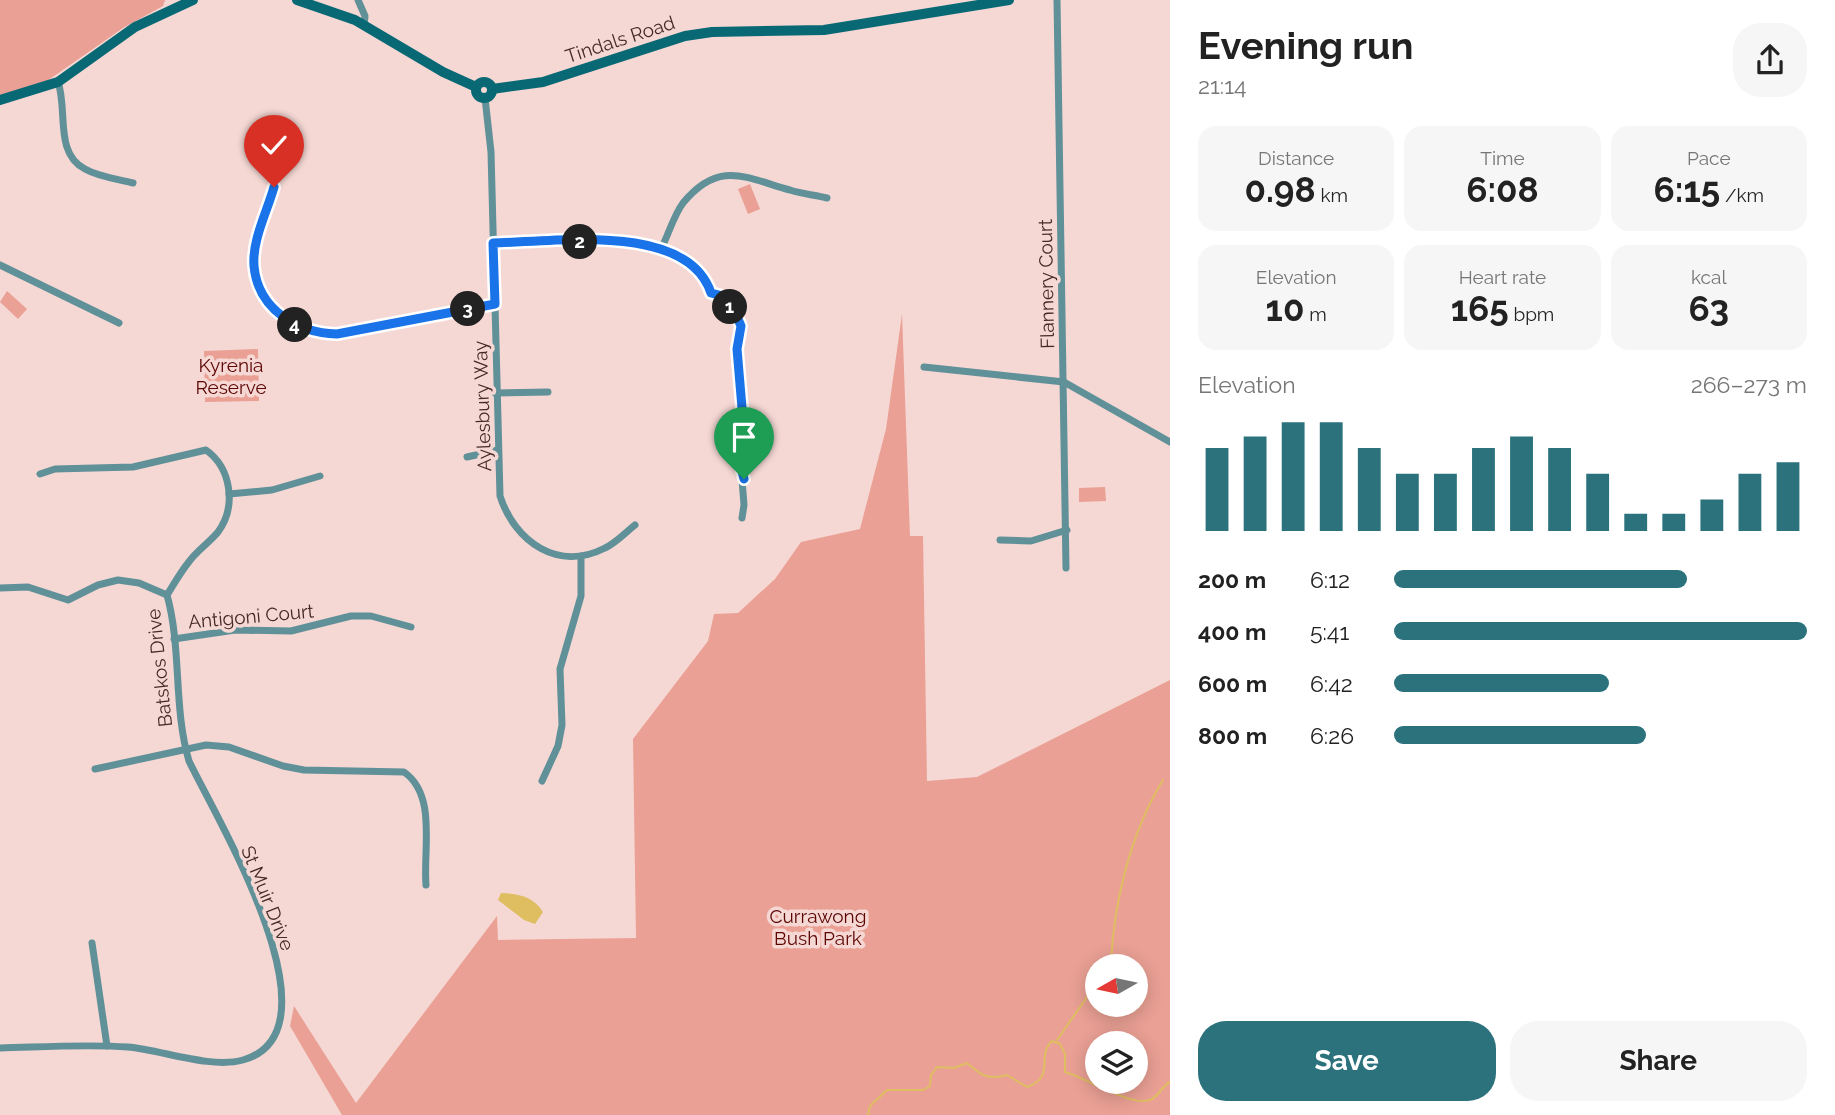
<!DOCTYPE html>
<meta charset="utf-8">
<style>
body{margin:0;font-family:Raleway,sans-serif;background:#f6f6f6;color:#222;height:100vh;display:flex;flex-direction:column;font-size:26px;white-space:nowrap}
*{box-sizing:border-box;margin:0}
p{font-size:23px;color:#767676}
.icon{flex:none;width:38px;height:38px;fill:none;stroke:currentColor;stroke-width:2;stroke-linecap:round;stroke-linejoin:round}
.map{position:relative;flex:1;overflow:hidden}
.details{display:flex;flex-direction:column;background:#fff;width:665px}
.details>*{flex:none}
.needle{width:46px;rotate:261deg}
.controls{position:absolute;left:1085px;top:954px;display:grid;gap:14px}
.controls a{display:grid;place-items:center;width:63px;height:63px;border-radius:50%;background:#fff;box-shadow:0 4px 18px #0003;font-size:35px}
.pin{position:absolute;display:grid;place-items:center;width:60px;height:60px;color:#fff;margin:-72px -30px;border-radius:50% 50% 50% 0;rotate:-45deg;box-shadow:0 0 7px #0007}
.pin .icon{rotate:45deg}
.km{position:absolute;width:35px;height:35px;margin:-18px;border-radius:50%;background:#222;color:#fff;font-size:19px;line-height:35px;text-align:center}
.round{display:grid;place-items:center;flex:none;width:74px;height:74px;border-radius:28px;background:#f6f6f6}
.head{display:flex;align-items:center;justify-content:space-between;height:119px;padding:0 28px}
h1{font-size:38px;font-weight:700;line-height:52px}
.figures{display:grid;grid-template-columns:repeat(3,1fr);gap:10px;height:119px;padding:7px 28px}
.figures div{display:grid;align-content:center;border-radius:18px;background:#f6f6f6;text-align:center}
.figures b{font-size:35px;font-weight:700}
.figures small{font-size:19px;font-weight:400}
.figures p{font-size:19px}
.chart{height:196px;padding:14px 28px}
.chart p{display:flex;justify-content:space-between}
.chart svg{width:100%;height:126px;margin-top:7px;stroke:#2b727d;stroke-width:6}
.primary-button{display:flex;gap:14px;margin-top:auto;padding:14px 28px}
.primary-button a{flex:1;height:80px;border-radius:28px;background:#2b727d;color:#fff;font-size:28px;font-weight:700;line-height:80px;text-align:center}
.primary-button a+a{background:#f6f6f6;color:#222}
ul{padding:0 28px;list-style:none;font-size:23px}
li{display:grid;grid-template-columns:112px 84px 1fr;align-items:center;height:52px}
li i{height:18px;border-radius:9px;background:#2b727d}
main{display:flex;flex:1;min-height:0}
.map>svg:first-child{display:block}
.green{fill:#eaa094;fill-rule:evenodd}
.water{fill:#dfbd61}
.lines{fill:none;stroke-linecap:round;stroke-linejoin:round}
.stream{stroke:#dfbd61;stroke-width:2}
.minor{stroke:#609098;stroke-width:7}
.secondary{stroke:#086975;stroke-width:10}
.route-casing{stroke:#fff;stroke-width:14}
.route{stroke:#1a73e8;stroke-width:9}
.labels{text-anchor:middle;stroke-width:7;stroke-linejoin:round;paint-order:stroke}
.street-label{font-size:19px;fill:#442925;stroke:#f5d8d4}
.park-label{font-size:19px;fill:#5c0503;stroke:#f5d8d4}
</style>
<main>
<div class="map">
<svg width="1170" height="1115" viewBox="0 0 1170 1115">
<rect width="100%" height="100%" fill="#f5d8d4"/>
<g class="green">
<polygon points="0,0 165,0 163,6 123,28 47,81 0,95"/>
<polygon points="750,184 760,209 748,214 738,189"/>
<polygon points="7,291 27,309 18,319 0,302"/>
<path d="M 902,314 L 910,536 L 923,536 L 927,781 L 977,777 L 1170,680 L 1170,1115 L 342,1115 L 290,1026 L 294,1006 L 356,1103 L 497,916 L 498,940 L 636,938 L 633,739 L 708,641 L 714,614 L 738,613 L 775,579 L 801,542 L 860,529 L 886,429 ZM 1097,966 L 1136,966 L 1136,1004 L 1097,1004 ZM 1097,1043 L 1136,1043 L 1136,1082 L 1097,1082 Z"/>
<polygon points="258,349 259,401 205,402 204,351"/>
<polygon points="1105,487 1106,501 1079,502 1079,488"/>
</g>
<path class="water" d="M 501,893 C 518,894 533,896 543,912 L 535,924 L 524,920 L 498,900 Z"/>
<g class="lines">
<g class="stream">
<path d="M 1108,966 L 1111,962 C 1114,901 1131,832 1163,780"/>
<polyline points="1057,1040 1087,997 1092,981 1097,978"/>
<path d="M 868,1115 L 870,1106 L 887,1090 L 923,1090 L 930,1086 L 931,1075 L 937,1067 L 954,1068 L 967,1063 C 982,1076 988,1080 1007,1075 L 1027,1087 C 1057,1076 1035,1057 1052,1041 L 1060,1044 L 1065,1054 L 1065,1072 C 1087,1078 1131,1107 1150,1100 C 1159,1096 1162,1086 1170,1082"/>
</g>
<g class="minor">
<polyline points="358,0 365,16 364,25"/>
<polyline points="1057,0 1066,568"/>
<path d="M 58,82 C 68,110 54,153 85,169 C 99,177 118,179 133,183"/>
<path d="M 485,98 L 491,152 L 500,496 C 515,542 558,572 605,548 C 616,543 626,532 635,525"/>
<path d="M 259,134 C 268,150 275,165 274,184 C 273,205 260,225 256,245 C 245,297 290,333 337,334 L 495,304"/>
<polyline points="493,242 638,241 662,247 690,265 707,280 711,293 719,295 735,312 741,326 737,349 745,443 741,467 744,505 742,518"/>
<path d="M 662,247 C 669,233 674,215 683,203 C 719,159 746,178 790,190 C 802,194 815,195 827,198"/>
<polyline points="0,265 119,323"/>
<polyline points="924,367 1064,382 1170,442"/>
<polyline points="495,393 548,392"/>
<polyline points="467,457 498,450"/>
<path d="M 40,474 L 55,469 L 133,467 L 206,450 C 231,468 237,506 218,532 C 209,543 196,551 188,563 C 180,573 174,584 167,595"/>
<polyline points="229,494 272,490 320,476"/>
<polyline points="1000,540 1031,541 1067,530"/>
<path d="M 0,588 L 28,587 L 68,600 L 98,585 L 118,580 L 139,583 L 167,595 C 182,649 173,707 189,761 C 214,814 346,1031 243,1060 C 211,1069 162,1050 128,1047 C 86,1044 42,1047 0,1048"/>
<polyline points="174,639 235,630 291,631 351,616 371,616 411,627"/>
<path d="M 95,769 L 206,745 L 229,747 L 283,766 L 304,770 L 404,772 C 437,795 423,849 426,885"/>
<polyline points="542,781 558,746 562,725 560,669 581,596 581,556"/>
<polyline points="92,943 107,1046"/>
</g>
<g class="secondary">
<polyline points="297,0 355,20 443,72 476,87"/>
<circle cx="484" cy="90" r="8"/>
<polyline points="492,89 543,82 685,36 712,32 824,30 1009,0"/>
<polyline points="0,100 58,82 135,27 193,0"/>
</g>
</g>
<g class="lines">
<g class="route-casing">
<path id="route" d="M 274,187 C 267,212 252,240 254,266 C 258,310 298,333 337,334 L 495,304 L 493,243 C 552,242 687,221 711,293 L 719,295 L 735,312 L 741,326 L 737,349 L 745,443 L 741,467 L 744,479"/>
</g>
<use href="#route" class="route"/>
</g>
<g class="labels">
<g class="street-label">
<text transform="translate(620 39) rotate(-18)" y="7">Tindals Road</text>
<text transform="translate(1046 284) rotate(-91)" y="7">Flannery Court</text>
<text transform="translate(482 406) rotate(-92)" y="7">Aylesbury Way</text>
<text transform="translate(251 616) rotate(-5)" y="7">Antigoni Court</text>
<text transform="translate(159 668) rotate(-96)" y="7">Batskos Drive</text>
<text transform="translate(268 898) rotate(68)" y="7">St Muir Drive</text>
</g>
<g class="park-label">
<text x="231" y="372">Kyrenia<tspan x="231" dy="22">Reserve</tspan></text>
<text x="818" y="923">Currawong<tspan x="818" dy="22">Bush Park</tspan></text>
</g>
</g>
</svg>
<div class="controls">
<a><svg class="needle" viewBox="-14 -14 28 28"><path d="M0-13l5 13h-10z" fill="#e53935"/><path d="M0 13l5-13h-10z" fill="#767676"/></svg></a>
<a><svg class="icon" aria-label="layers" viewBox="0 0 24 24"><path d="M12 4l9 5-9 5-9-5zM3 14l9 5 9-5"/></svg></a>
</div>
<div class="pin" style="left:744px;top:479px;background:#1e9e55"><svg class="icon" aria-label="arrive" viewBox="0 0 24 24"><path d="M6 21V4h12l-3 4 3 4H6"/></svg></div>
<div class="pin" style="left:274px;top:187px;background:#d93025"><svg class="icon" aria-label="check" viewBox="0 0 24 24"><path d="M5 12l5 5 9-10"/></svg></div>
<b class="km" style="left:730px;top:307px">1</b>
<b class="km" style="left:580px;top:242px">2</b>
<b class="km" style="left:468px;top:309px">3</b>
<b class="km" style="left:295px;top:325px">4</b>
</div>
<section class="details">
<div class="head"><div><h1>Evening run</h1><p>21:14</p></div><a class="round"><svg class="icon" aria-label="share" viewBox="0 0 24 24"><path d="M12 15V3M7 8l5-5 5 5M5 13v7h14v-7"/></svg></a></div>
<div class="figures">
<div><p>Distance</p><b>0.98<small> km</small></b></div>
<div><p>Time</p><b>6:08</b></div>
<div><p>Pace</p><b>6:15<small> /km</small></b></div>
</div>
<div class="figures">
<div><p>Elevation</p><b>10<small> m</small></b></div>
<div><p>Heart rate</p><b>165<small> bpm</small></b></div>
<div><p>kcal</p><b>63</b></div>
</div>
<div class="chart"><p><span>Elevation</span>266–273 m</p>
<svg viewBox="0 0 160 44" preserveAspectRatio="none"><path d="M5 44V15M15 44V11M25 44V6M35 44V6M45 44V15M55 44V24M65 44V24M75 44V15M85 44V11M95 44V15M105 44V24M115 44V38M125 44V38M135 44V33M145 44V24M155 44V20"/></svg>
</div>
<ul>
<li><b>200 m</b>6:12<i style="width:71%"></i></li>
<li><b>400 m</b>5:41<i style="width:100%"></i></li>
<li><b>600 m</b>6:42<i style="width:52%"></i></li>
<li><b>800 m</b>6:26<i style="width:61%"></i></li>
</ul>
<div class="primary-button"><a>Save</a><a>Share</a></div>
</section>
</main>
